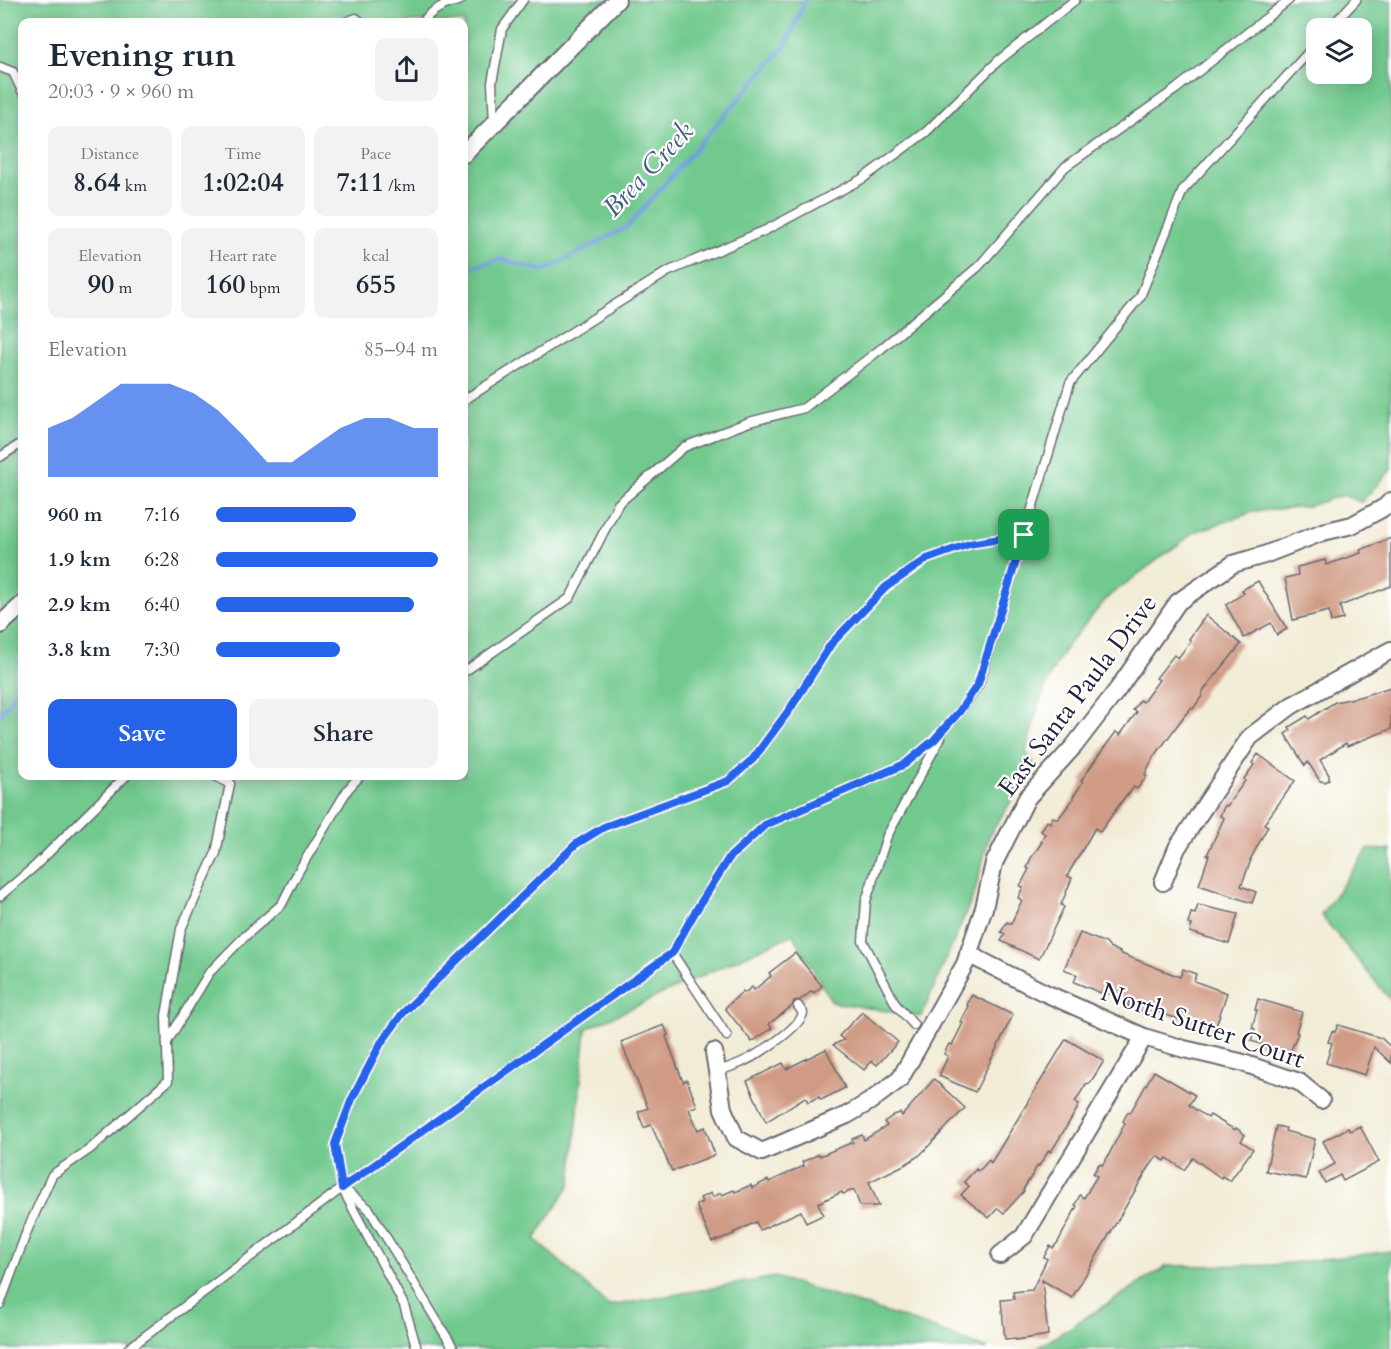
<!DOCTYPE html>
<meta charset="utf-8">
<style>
body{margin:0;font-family:Cardo,serif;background:#f2f2f3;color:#1f2937;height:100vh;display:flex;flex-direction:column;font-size:22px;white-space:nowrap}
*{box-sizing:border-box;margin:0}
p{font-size:20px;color:#747a83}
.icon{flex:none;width:33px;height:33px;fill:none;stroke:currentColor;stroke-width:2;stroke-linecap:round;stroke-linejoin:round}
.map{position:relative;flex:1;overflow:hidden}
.side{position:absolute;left:18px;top:18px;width:450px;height:762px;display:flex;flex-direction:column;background:#fff;border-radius:12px;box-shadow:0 3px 15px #0003}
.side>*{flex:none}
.controls{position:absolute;left:1306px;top:18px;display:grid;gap:12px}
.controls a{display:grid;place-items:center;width:66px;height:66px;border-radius:12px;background:#fff;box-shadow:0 3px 15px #0003;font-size:30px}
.pin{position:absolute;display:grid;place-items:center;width:51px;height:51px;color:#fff;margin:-26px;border-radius:12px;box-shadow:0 3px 9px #0006}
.round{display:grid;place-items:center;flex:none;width:63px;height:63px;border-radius:12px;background:#f2f2f3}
.headline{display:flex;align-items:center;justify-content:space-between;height:102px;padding:0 30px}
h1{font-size:33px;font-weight:700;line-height:45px}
.figures{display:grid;grid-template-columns:repeat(3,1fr);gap:9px;height:102px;padding:6px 30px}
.figures div{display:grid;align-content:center;border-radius:12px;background:#f2f2f3;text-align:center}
.figures b{font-size:26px;font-weight:700}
.figures small{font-size:16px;font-weight:400}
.figures p{font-size:16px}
.chart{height:168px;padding:12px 30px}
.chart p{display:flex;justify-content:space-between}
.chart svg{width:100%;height:108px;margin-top:6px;fill:#2563eb;opacity:.7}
.cta{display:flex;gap:12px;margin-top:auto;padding:12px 30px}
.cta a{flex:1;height:69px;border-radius:12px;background:#2563eb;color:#fff;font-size:24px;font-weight:700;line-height:69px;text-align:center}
.cta a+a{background:#f2f2f3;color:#1f2937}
ul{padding:0 30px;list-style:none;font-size:20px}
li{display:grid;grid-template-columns:96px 72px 1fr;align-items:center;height:45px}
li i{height:15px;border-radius:8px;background:#2563eb}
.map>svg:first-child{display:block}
.green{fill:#71c98e;stroke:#4a7664;stroke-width:1.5;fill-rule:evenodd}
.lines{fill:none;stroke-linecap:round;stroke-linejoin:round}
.stream{stroke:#709fd9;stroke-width:4.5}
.building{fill:#d09b85}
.lane-casing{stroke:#6b6971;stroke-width:11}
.street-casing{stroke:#6b6971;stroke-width:20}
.lane{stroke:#fff;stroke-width:8}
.street{stroke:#fff;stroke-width:16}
.route-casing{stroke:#fff;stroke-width:12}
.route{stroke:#2563eb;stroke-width:8}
.labels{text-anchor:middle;stroke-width:4.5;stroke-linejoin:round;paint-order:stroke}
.street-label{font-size:26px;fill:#22223b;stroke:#fff}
.water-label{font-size:27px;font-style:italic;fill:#455a82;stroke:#fff}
</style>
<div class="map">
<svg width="1391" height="1349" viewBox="0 0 1391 1349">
<rect width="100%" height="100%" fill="#fff"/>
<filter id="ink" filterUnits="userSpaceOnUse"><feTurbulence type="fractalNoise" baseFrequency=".0167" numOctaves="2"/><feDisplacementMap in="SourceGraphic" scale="12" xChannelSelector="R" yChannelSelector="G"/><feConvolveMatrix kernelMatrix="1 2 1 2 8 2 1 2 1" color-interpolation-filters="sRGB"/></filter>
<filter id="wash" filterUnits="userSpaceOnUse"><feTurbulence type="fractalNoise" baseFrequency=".008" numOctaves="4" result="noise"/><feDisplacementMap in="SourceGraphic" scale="24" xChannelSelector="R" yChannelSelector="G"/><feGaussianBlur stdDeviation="1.35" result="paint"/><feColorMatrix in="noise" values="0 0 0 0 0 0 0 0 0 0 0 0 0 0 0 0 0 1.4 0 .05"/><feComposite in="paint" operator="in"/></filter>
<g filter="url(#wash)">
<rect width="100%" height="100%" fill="#f2ecd6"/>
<g class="green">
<path d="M 0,0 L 1391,0 L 1391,470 L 1361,502 L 1343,495 L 1309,506 L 1256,511 L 1195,532 L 1109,596 L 1069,643 L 1052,671 L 1038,706 L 1026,752 L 1035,764 L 989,836 L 975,892 L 921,1017 L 832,1002 L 793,934 L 586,1029 L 571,1183 L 535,1239 L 609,1306 L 775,1277 L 924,1325 L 988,1349 L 0,1349 ZM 22,22 L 464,22 L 464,776 L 22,776 ZM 1317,28 L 1362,28 L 1362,74 L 1317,74 Z"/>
<polygon points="1368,849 1391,850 1391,1001 1321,915"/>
<polygon points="1391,1251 1391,1349 1036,1349 1167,1266 1272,1265"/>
</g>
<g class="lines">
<g class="stream">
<polyline points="464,270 500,259 544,271 627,227 786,45 805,0"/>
<polyline points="0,715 22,682"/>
</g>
</g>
<g id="blocks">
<g class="building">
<polygon points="1391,538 1391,586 1340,606 1343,619 1331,622 1329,611 1293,620 1285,578 1298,575 1297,567 1325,560 1326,565 1361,553 1360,550"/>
<polygon points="1258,581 1287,629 1277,635 1271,623 1244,638 1226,605 1244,593 1242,590"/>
<polygon points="1206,615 1241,644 1203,691 1202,696 1193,709 1191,708 1184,716 1152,760 1145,774 1147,776 1137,789 1134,787 1128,795 1127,794 1100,832 1095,828 1067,876 1072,878 1061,905 1064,907 1039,959 1001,941 1005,934 1001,932 1007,922 1011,924 1022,900 1018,898 1023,887 1020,886 1029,869 1027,868 1031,858 1042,842 1041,841 1045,834 1041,831 1047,821 1050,823 1053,817 1058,819 1074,798 1073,797 1083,782 1081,781 1098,756 1116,732 1120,735 1137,712 1133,710 1140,700 1143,702 1159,680 1156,678 1174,655 1178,658 1191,641 1189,639"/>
<polygon points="1391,687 1391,729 1347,746 1346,743 1320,760 1329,775 1329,780 1325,782 1320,781 1308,762 1305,766 1285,734 1291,730 1289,727 1307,716 1309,719 1335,702 1359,697"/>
<polygon points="1258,754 1295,781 1264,824 1268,826 1250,860 1251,860 1241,886 1256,892 1252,903 1199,885 1209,855 1207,855 1224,818 1220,816 1225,805 1227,806 1245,781 1244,779 1254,765 1252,763"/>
<polygon points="1198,905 1238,914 1229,944 1190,932 1192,925 1188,924 1191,913 1195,914"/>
<polygon points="1080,933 1106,943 1109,947 1120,952 1119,953 1180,977 1183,969 1196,974 1194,981 1227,993 1213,1035 1188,1026 1187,1022 1155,1011 1153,1016 1147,1014 1127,1006 1129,1001 1102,991 1101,993 1074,982 1077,975 1064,969"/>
<polygon points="795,953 822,986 814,993 812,991 800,1000 794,1001 792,1006 769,1024 772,1028 752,1042 725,1008 743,991 744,993 752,987 754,990 771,976 769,973"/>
<polygon points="972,995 1013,1015 975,1092 939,1076 948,1056 944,1054 949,1044 952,1045 963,1023 961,1022 969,1006 967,1005"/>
<polygon points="1258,999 1302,1012 1296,1032 1298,1033 1290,1052 1251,1041 1255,1029 1252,1028 1257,1010 1255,1010"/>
<polygon points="862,1012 898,1042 877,1065 872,1061 864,1070 833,1045 844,1040 839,1036"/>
<polygon points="664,1025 668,1035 666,1036 683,1082 687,1080 697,1106 689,1109 698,1130 705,1127 715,1155 672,1171 651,1125 644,1128 638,1112 648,1108 621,1042"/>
<polygon points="1338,1025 1381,1038 1391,1047 1391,1063 1374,1047 1365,1075 1326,1063 1332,1043 1328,1042 1332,1031 1335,1032"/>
<polygon points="1066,1039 1104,1061 1090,1083 1086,1084 1075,1102 1079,1104 1076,1111 1051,1152 1049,1150 1039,1166 1038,1165 1023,1190 1024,1191 1004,1213 998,1208 989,1218 961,1195 969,1186 964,1182 976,1169 977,1171 981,1169 989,1160 991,1163"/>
<polygon points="826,1049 845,1088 821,1100 819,1097 808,1102 805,1097 766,1122 747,1081 783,1063 786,1069"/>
<polygon points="1154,1071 1195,1095 1189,1105 1208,1118 1210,1115 1235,1130 1236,1128 1245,1135 1241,1141 1253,1149 1230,1181 1222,1176 1221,1178 1193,1158 1184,1170 1167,1158 1165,1161 1157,1156 1146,1172 1072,1298 1042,1280 1048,1335 1016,1340 1016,1338 1005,1339 1001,1300 1014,1299 1013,1292 1032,1290 1047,1259 1044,1257 1050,1246 1053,1248 1058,1242 1077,1206 1075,1205 1080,1195 1084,1198 1097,1176 1093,1174 1099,1164 1102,1165 1106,1160 1125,1123 1123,1121 1128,1112 1130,1113"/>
<polygon points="934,1079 965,1108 920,1155 906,1164 869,1182 879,1206 860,1206 854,1190 843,1194 842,1192 818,1203 823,1215 806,1223 801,1211 760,1230 756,1222 733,1233 734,1234 712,1242 696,1205 702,1202 700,1198 711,1193 713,1197 721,1193 722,1195 734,1190 735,1192 751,1185 752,1188 768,1180 769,1182 804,1166 802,1162 819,1154 820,1156 853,1142 852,1139 862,1135 864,1140 887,1126 884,1122 894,1115 900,1113 902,1116"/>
<polygon points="1276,1126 1286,1128 1285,1131 1315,1139 1306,1179 1266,1171"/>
<polygon points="1360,1126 1379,1162 1343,1181 1340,1175 1325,1183 1319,1173 1335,1164 1323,1141 1348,1128 1350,1131"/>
</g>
</g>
</g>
<g filter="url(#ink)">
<use href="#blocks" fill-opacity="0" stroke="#6b6971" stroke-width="1.5"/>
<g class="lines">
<g class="lane-casing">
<g id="lane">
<polyline points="346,22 356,18 361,22"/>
<path d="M 423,22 C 432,9 445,4 461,0"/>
<polyline points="1330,28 1356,0"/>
<polyline points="0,67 13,72 22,91"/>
<polyline points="494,123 492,83 502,29 523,0"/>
<polyline points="464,400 667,272 766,230 862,179 926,132 998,61 1075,0"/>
<polyline points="0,457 22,443"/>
<polyline points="464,672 570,598 618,504 684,447 749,422 804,408 882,348 979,266 1065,167 1176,89 1289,0"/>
<polyline points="215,776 230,784"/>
<polyline points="0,896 34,867 126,776"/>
<polyline points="672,953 727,1036"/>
<polyline points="914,1025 896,1005 863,941 866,901 887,836 941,737"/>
<polyline points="167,1042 209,973 243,938 282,904 298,872 348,789 360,776"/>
<path d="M 717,1071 C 725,1069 733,1066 740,1063 C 755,1057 800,1028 803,1013 L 798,1006"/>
<polyline points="345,1190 369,1209 454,1349"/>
<polyline points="0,1304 27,1231 52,1175 90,1149 168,1081 166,1016 181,929 216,853 230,784 228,776"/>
<polyline points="128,1349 342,1188 672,953 695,912 729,858 765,825 905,764 934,740 947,726 959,712 979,684 1070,383 1140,297 1183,190 1317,43"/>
<polyline points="417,1349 404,1305 342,1188 335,1144 352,1099 381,1043 403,1013 576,844 604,827 728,781 753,759 790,709 831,643 886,587 927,559 969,544 1024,535"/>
</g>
</g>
<g class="street-casing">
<g id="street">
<polyline points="464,154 617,0"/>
<polyline points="0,625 22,605"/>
<polyline points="1163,882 1177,848 1250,737 1291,706 1391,650"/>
<polyline points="968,954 1043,992 1144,1037 1184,1049 1240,1062 1299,1082 1321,1100"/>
<polyline points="714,1052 723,1109 736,1138 762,1152 847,1115 869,1102 900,1079 965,964 984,908 994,863 1027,798 1074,746 1118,689 1178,602 1233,564 1264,555 1323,532 1352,525 1385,507 1391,501"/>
<polyline points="1000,1255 1024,1236 1144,1037"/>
</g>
</g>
<use href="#lane" class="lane"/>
<use href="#street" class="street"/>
</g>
</g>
<g class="lines" filter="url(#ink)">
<g class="route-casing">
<polygon id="route" points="1024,535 978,684 959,712 934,740 905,764 765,825 729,858 695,912 672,953 342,1188 335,1144 352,1099 381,1043 403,1013 576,844 604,827 728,781 753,759 790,709 831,644 886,587 927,559 969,544"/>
</g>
<use href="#route" class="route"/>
</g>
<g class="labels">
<g class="street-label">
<text transform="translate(1077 695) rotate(-53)" y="9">East Santa Paula Drive</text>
<text transform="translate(1203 1025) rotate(19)" y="9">North Sutter Court</text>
</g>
<g class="water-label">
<text transform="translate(648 169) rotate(-47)" y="9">Brea Creek</text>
</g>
</g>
</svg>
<div class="controls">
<a><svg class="icon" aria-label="layers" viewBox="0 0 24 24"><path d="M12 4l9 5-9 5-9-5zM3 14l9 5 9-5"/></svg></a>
</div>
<div class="pin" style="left:1024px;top:535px;background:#1e9e55"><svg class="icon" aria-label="arrive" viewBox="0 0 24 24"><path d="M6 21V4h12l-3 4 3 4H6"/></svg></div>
<section class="side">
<div class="headline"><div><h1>Evening run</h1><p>20:03 · 9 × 960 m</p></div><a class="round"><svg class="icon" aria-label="share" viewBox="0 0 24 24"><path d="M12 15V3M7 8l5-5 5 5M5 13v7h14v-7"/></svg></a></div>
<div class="figures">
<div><p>Distance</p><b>8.64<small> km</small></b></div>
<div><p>Time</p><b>1:02:04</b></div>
<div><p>Pace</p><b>7:11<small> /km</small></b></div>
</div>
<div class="figures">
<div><p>Elevation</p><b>90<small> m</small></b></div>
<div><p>Heart rate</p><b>160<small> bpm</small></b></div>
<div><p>kcal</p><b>655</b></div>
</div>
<div class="chart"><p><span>Elevation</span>85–94 m</p>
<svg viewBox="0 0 160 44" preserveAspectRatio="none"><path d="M0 44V24L10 20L20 13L30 6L40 6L50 6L60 10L70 17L80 27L90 38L100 38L110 31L120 24L130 20L140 20L150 24L160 24V44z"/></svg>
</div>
<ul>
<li><b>960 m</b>7:16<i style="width:63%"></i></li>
<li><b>1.9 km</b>6:28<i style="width:100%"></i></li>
<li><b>2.9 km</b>6:40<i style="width:89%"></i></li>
<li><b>3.8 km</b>7:30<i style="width:56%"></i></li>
</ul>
<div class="cta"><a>Save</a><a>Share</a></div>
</section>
</div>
